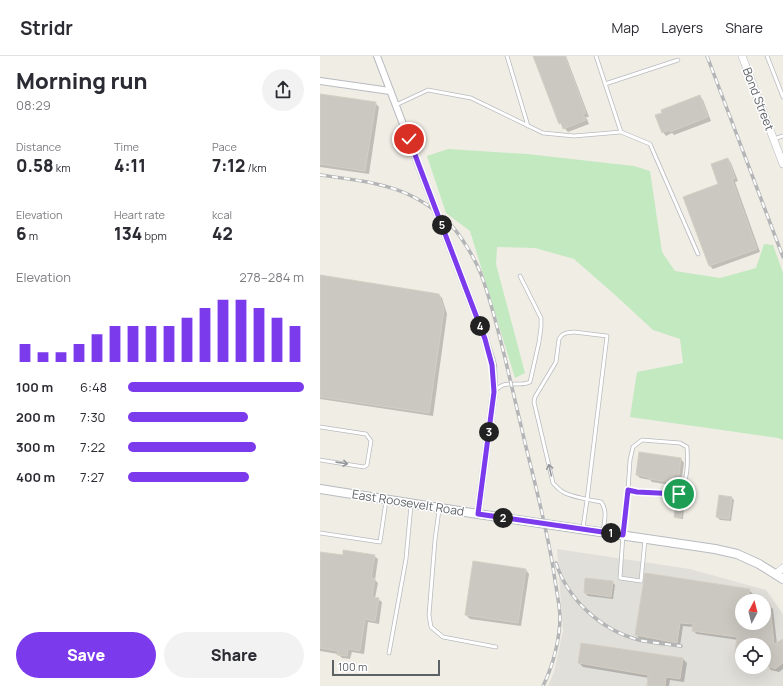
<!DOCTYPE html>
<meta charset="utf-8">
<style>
body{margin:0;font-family:Manrope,sans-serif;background:#f2f2f3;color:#2b2b33;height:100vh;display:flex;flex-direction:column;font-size:15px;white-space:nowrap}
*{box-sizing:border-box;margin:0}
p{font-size:13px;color:#7c7c81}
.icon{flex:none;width:22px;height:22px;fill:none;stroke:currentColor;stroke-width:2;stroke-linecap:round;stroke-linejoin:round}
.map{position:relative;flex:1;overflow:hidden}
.sheet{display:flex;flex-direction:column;background:#fff;width:320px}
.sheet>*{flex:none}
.needle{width:26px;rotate:7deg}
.fabs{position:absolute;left:415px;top:538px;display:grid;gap:8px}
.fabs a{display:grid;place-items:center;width:36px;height:36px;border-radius:50%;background:#fff;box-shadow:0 4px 16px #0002;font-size:20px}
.scale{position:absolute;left:12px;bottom:10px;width:108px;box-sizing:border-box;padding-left:4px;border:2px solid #5d6266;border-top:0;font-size:11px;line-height:14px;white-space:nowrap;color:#5d6266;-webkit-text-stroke:3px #fff;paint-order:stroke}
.pin{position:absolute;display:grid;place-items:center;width:34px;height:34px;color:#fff;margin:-17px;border:2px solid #fff;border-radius:50%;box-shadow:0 1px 4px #0007}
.km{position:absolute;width:20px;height:20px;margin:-10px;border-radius:50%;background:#222;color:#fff;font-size:11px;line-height:20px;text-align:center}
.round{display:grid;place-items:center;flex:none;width:42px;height:42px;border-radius:21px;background:#f2f2f3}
.summary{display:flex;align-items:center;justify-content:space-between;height:68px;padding:0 16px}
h1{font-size:22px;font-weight:800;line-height:30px}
.figures{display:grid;grid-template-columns:repeat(3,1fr);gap:6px;height:68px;padding:4px 16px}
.figures div{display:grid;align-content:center}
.figures b{font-size:17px;font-weight:800}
.figures small{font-size:11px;font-weight:400}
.figures p{font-size:11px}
.chart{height:112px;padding:8px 16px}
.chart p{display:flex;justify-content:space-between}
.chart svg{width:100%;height:72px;margin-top:4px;stroke:#7c3aed;stroke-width:6}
.cta{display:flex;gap:8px;margin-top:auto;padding:8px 16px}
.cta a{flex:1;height:46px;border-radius:24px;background:#7c3aed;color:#fff;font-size:16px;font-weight:800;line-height:46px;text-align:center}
.cta a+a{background:#f2f2f3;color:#2b2b33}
ul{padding:0 16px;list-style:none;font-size:13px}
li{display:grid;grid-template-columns:64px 48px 1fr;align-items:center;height:30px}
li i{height:10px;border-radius:5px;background:#7c3aed}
header{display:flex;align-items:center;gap:24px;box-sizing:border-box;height:56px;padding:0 20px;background:#fff;border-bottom:1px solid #e1e1e2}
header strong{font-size:19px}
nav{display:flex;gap:22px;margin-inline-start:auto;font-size:14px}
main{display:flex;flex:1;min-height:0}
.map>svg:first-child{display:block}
.industrial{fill:#e1dfda;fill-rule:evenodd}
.green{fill:#c3e9c1}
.shadow{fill:#0003}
.building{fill:#cbc8c2;stroke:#d5cec3}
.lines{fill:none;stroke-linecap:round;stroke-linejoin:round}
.service-casing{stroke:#b8bbc0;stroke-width:4.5}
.minor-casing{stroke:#b8bbc0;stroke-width:8}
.tertiary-casing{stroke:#b8bbc0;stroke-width:8}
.secondary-casing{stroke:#b7bbc0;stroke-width:10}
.service{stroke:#fff;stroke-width:3}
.minor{stroke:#fff;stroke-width:6}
.tertiary{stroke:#fff;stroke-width:7}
.secondary{stroke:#fff;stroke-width:8}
.rail-casing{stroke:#b4b5b6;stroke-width:3.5}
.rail{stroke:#fff;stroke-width:2;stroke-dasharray:6;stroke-linecap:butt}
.oneway{stroke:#96999c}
.route-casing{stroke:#fff;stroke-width:8}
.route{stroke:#7c3aed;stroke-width:5}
.labels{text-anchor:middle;stroke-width:3;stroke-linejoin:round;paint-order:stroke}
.street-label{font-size:12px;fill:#5d6266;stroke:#fff}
</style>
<header>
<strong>Stridr</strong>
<nav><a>Map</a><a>Layers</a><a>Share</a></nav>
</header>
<main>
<section class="sheet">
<div class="summary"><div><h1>Morning run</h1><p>08:29</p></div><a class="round"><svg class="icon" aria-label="share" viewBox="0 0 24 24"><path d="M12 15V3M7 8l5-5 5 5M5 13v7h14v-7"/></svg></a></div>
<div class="figures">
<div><p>Distance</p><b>0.58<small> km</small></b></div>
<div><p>Time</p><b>4:11</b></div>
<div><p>Pace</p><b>7:12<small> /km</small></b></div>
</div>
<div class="figures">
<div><p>Elevation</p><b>6<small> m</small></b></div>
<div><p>Heart rate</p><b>134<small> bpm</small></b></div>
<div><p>kcal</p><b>42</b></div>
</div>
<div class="chart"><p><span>Elevation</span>278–284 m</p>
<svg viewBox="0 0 160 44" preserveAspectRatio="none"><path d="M5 44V33M15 44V38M25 44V38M35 44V33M45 44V27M55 44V22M65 44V22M75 44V22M85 44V22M95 44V17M105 44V11M115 44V6M125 44V6M135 44V11M145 44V17M155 44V22"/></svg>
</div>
<ul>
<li><b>100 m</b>6:48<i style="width:100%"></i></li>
<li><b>200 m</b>7:30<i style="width:68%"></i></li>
<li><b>300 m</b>7:22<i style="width:73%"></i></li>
<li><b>400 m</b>7:27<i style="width:69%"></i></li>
</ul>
<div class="cta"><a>Save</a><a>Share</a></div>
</section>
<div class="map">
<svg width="463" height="630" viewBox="0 0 463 630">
<rect width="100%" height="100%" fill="#f0ede5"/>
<path class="industrial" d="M 237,493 L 370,513 L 446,534 L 463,558 L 463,630 L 228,630 L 234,616 L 243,575 ZM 422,545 L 444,545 L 444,567 L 422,567 ZM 422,589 L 444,589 L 444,611 L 422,611 Z"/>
<polygon class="green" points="128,93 207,98 314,110 330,115 342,196 355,215 400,222 436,212 444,188 453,189 463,217 463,384 458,382 310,361 317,316 363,307 360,283 333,274 294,238 254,203 215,192 177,191 176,208 205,317 195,322 150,175 126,157 107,100"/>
<g class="shadow">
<polygon points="214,0 246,0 269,61 266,61 269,68 248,76 240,67"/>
<polygon points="0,39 55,47 59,51 49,118 0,111"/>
<polygon points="380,40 383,44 391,65 354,79 352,77 346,80 343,76"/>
<polygon points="408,103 411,107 418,125 415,126 440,196 393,213 390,210 399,128"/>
<polygon points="0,220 118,238 122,242 127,258 113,360 0,343"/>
<polygon points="361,403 364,407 362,422 357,421 356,430 332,426 330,424 320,422 317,419"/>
<polygon points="412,442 414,444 411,465 400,464 397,461"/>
<polygon points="363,450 364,451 363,463 356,462 355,461"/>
<polygon points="0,497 23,500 54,500 58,503 55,524 58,527 55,542 58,543 62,546 59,568 48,566 44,598 32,596 30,603 22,602 18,598 0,595"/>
<polygon points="206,514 209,518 201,570 150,563 146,559"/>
<polygon points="292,526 295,529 293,543 268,540 265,537"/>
<polygon points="429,534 433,538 431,545 422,545 422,567 444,567 444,550 450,550 453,553 457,588 463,584 463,613 459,616 451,614 444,605 444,589 422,589 422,601 420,600 416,597 418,584 377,578 373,575 374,571 363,570 360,590 320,583 316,579"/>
<polygon points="262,588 363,603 367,607 364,626 350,624 349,630 329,630 329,622 263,611 259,607"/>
</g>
<g class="building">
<polygon points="213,0 245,0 266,57 263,58 266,64 243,73 241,67 239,68"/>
<polygon points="0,38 56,46 45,115 0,108"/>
<polygon points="380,39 388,61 350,76 349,74 342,77 335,59 342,57 341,54"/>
<polygon points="408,102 415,122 412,123 437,193 389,210 363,141 398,128 391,108"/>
<polygon points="0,219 119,238 124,254 109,357 0,341"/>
<polygon points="319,396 361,402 359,419 354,418 352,426 328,423 328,421 316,419"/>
<polygon points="399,439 412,441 409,463 396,461"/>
<polygon points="356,448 363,449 361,462 354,461"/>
<polygon points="23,494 55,499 51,522 55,522 52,541 59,542 55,565 45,563 40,595 28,593 27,600 17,599 18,595 0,592 0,496 23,499"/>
<polygon points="153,505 206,513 198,567 145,559"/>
<polygon points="325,517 430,533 427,545 422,545 422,567 444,567 444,549 450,548 454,588 463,583 463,607 455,613 447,610 444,606 444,589 422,589 422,598 415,597 417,581 372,575 373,568 360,567 357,587 315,579"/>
<polygon points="265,522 293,525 291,541 264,537"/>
<polygon points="261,587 363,602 360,623 346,621 345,630 327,630 328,619 258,607"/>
</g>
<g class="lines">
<g class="service-casing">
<g id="service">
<polyline points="187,0 208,70"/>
<polyline points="447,0 463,41"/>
<polyline points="285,28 358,4"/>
<polyline points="76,49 108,34 151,42 223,77 254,80 301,76 276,0"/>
<polyline points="301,76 330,88 378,198"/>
<polyline points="454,83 463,80"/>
<path d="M 175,335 C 186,322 198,332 210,326 L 219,286 L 221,271 L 221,262 L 200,220"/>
<polyline points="0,371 46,378 51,385 47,409 44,411 0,404"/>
<path d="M 308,434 L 310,404 L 313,391 L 322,384 L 360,387 L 367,391 C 368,407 368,425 359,438 L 317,436 L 308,434 L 303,479 L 300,522 L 321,525 L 325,484"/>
<polyline points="119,454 115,484 109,559 111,571 123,581 176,591"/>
<path d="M 263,472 L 267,444 L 287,280 L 254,276 L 246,277 L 242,279 L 239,283 L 236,306 L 215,341 L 214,346 L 233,427 C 236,430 239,434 243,436 C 252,441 270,444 281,446 C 288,454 284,467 283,476"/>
<polyline points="0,477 60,486 66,445"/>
<polyline points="69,597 86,503 91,449"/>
</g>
</g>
<g class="minor-casing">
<g id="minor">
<polyline points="57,0 165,283 173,309 174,336 158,458"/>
<polyline points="0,25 70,35"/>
</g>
</g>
<g class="tertiary-casing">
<g id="tertiary">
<polyline points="422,0 463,108"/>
<polyline points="456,518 463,512"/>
</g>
</g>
<g class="secondary-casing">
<polyline id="secondary" points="0,433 158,458 395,493 417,498 439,508 463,523"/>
</g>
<use href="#service" class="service"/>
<use href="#minor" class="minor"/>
<use href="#tertiary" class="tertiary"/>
<use href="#secondary" class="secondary"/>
<g class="rail-casing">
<g id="rail">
<polyline points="387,0 463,201"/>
<path d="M 0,119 C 51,126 91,129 129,167 C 141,179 155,203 161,218 C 171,245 178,274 185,302 C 192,332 199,361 206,391 C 216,431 226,470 233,511 C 235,527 239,544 240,560 C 240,583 233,610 223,630"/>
<path d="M 236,507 C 248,544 281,574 319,584 C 333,587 347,588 361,590"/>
</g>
</g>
<use href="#rail" class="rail"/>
</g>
<defs><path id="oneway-shaft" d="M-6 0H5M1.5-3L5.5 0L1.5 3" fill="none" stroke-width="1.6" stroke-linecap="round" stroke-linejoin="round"/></defs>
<g class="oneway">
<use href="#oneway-shaft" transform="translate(22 407) rotate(8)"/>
<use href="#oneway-shaft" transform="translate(230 414) rotate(-103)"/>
</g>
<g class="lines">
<g class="route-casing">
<polyline id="route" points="89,83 165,283 172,309 174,336 158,458 303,479 308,434 317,436 359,438"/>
</g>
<use href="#route" class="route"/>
</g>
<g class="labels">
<g class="street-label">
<text transform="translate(438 43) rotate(69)" y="4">Bond Street</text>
<text transform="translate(88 447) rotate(9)" y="4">East Roosevelt Road</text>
</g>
</g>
</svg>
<div class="fabs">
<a><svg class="needle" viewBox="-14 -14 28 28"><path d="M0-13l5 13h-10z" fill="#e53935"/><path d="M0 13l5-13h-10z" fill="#7c7c81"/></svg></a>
<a><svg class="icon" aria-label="locate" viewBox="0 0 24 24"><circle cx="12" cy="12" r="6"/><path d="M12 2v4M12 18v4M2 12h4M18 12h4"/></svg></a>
</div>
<div class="scale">100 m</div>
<div class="pin" style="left:359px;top:438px;background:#1e9e55"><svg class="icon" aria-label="arrive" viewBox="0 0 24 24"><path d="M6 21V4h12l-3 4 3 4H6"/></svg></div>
<div class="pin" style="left:89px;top:83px;background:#d93025"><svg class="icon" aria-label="check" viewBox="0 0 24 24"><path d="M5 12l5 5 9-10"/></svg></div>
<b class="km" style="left:291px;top:477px">1</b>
<b class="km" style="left:183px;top:462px">2</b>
<b class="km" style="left:169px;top:376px">3</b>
<b class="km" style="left:160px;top:270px">4</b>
<b class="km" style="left:122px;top:169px">5</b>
</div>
</main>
